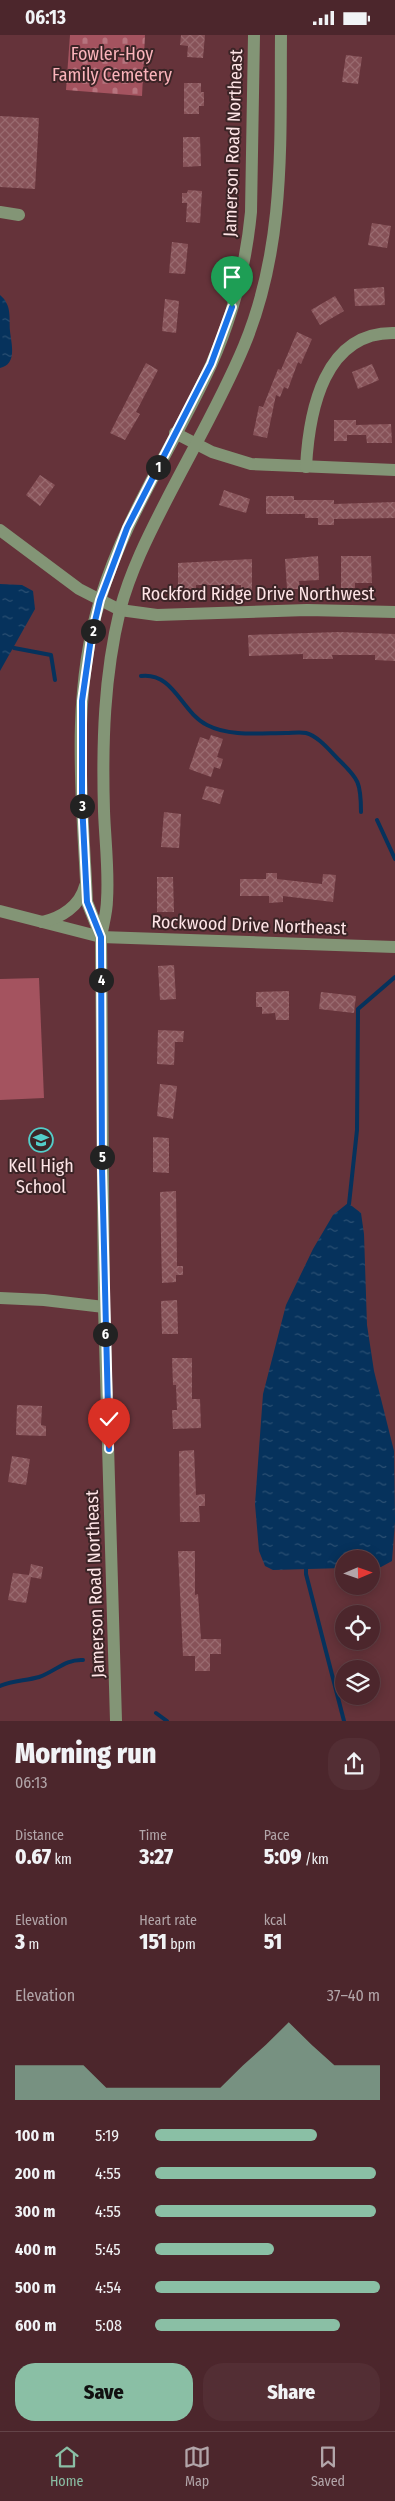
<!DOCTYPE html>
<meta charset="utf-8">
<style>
body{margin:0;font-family:"Fira Sans Condensed",sans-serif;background:#532e34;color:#f1f3f6;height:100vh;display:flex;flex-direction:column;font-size:19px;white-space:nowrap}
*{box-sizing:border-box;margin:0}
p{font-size:16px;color:#b2a5a9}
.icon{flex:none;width:28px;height:28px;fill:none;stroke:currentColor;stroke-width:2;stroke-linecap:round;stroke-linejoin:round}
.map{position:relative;height:1686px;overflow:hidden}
.panel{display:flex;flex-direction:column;background:#4c262c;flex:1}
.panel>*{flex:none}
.needle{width:32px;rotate:88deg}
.fabs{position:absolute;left:335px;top:1515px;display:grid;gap:10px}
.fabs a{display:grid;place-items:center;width:45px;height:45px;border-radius:50%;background:#4c262c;box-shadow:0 2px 12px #0003,0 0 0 1px #634348;font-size:25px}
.pin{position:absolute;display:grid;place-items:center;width:42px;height:42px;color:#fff;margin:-51px -21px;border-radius:50% 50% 50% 0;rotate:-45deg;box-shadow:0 0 5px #0007}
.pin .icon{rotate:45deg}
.km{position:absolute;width:25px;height:25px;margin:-12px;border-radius:50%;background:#222;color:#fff;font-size:14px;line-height:25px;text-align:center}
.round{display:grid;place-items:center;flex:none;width:52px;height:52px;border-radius:20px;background:#532e34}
.headline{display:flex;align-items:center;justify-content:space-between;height:85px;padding:0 15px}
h1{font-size:28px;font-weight:800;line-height:38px}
.figures{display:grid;grid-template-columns:repeat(3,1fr);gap:8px;height:85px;padding:5px 15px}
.figures div{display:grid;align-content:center}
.figures b{font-size:21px;font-weight:800}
.figures small{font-size:14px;font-weight:400}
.figures p{font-size:14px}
.chart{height:140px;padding:10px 15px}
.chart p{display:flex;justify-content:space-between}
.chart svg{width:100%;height:90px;margin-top:5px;fill:#8abfa5;opacity:.7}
.action{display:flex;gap:10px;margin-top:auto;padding:10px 15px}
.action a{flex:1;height:58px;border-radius:20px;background:#8abfa5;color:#111;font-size:20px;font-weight:800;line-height:58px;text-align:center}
.action a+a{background:#532e34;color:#f1f3f6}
ul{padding:0 15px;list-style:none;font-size:16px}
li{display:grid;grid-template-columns:80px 60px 1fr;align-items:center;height:38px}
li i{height:12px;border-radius:6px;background:#8abfa5}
.status{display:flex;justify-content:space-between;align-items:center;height:35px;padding:0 25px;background:#4c262c;direction:ltr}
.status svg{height:14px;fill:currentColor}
.tab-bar{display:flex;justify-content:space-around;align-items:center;height:70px;border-top:1px solid #634348;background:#4c262c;font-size:14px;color:#b2a5a9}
.tab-bar a{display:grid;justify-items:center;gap:2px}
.tab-bar .active{color:#8abfa5}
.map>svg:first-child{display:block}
.grass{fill:#a4535f}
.cemetery{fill:url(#cemetery-stones)}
.water{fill:url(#water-ripples)}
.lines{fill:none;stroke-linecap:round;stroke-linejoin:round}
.stream{stroke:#06325c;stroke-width:4}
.building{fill:url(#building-cross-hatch)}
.minor{stroke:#839576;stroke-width:12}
.route-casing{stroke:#fff;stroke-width:10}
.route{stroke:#1a73e8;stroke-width:6}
.labels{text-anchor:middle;stroke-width:4;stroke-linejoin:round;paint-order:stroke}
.park-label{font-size:18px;fill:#fbb4bb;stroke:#3b2426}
.street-label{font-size:18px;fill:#fee4e6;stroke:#3b2426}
.poi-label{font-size:18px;fill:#fee4e6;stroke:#3b2426}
</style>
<div class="status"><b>06:13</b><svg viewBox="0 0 49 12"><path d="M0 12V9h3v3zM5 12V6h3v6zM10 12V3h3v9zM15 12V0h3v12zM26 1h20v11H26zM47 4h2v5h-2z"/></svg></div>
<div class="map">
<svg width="395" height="1686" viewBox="0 0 395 1686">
<defs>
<pattern id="cemetery-stones" width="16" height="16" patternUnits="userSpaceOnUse" patternTransform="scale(1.25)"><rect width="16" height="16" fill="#a4535f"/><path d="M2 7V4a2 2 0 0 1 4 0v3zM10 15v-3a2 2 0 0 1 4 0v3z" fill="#b6747e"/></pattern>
<pattern id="water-ripples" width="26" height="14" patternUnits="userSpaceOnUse" patternTransform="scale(1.25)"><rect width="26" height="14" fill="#06325c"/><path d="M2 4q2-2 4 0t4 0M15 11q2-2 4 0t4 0" fill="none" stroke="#2b5073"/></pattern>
<pattern id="building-cross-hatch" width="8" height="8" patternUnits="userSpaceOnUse" patternTransform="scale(1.25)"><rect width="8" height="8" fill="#875258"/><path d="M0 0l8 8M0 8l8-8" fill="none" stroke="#996b70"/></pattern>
</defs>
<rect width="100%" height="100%" fill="#65333a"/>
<polygon class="grass" points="39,943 44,1063 0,1065 0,944"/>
<polygon class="cemetery" points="70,0 145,0 142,61 66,55"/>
<g class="water">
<path d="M 0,260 C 12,270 9,282 10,296 C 11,308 18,329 0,333 Z"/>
<polygon points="0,549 22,550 33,556 35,574 0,636"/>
<polygon points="348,1168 361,1178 364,1199 367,1290 374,1336 394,1416 395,1486 392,1526 381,1532 371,1532 371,1524 344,1524 344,1533 273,1535 265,1531 259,1516 255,1469 263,1359 286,1270 313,1214 333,1180"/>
</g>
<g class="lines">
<g class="stream">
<polyline points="14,613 51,620 55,645"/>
<path d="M 141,641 C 174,637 181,677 207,690 C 230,702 261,698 286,698 C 292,698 300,697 306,698 C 318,701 330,716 338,724 C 359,744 361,748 361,777"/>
<polyline points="377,785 395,824"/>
<polyline points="349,1169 357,1095 358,974 395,942"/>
<polyline points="306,1534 306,1539 344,1686"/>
<path d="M 0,1651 C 13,1645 26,1646 39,1642 C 56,1636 65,1624 83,1625"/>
<polyline points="156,1678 167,1686"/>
</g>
</g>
<g class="building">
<polygon points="181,0 205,0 203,23 187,22 188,11 180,10"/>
<polygon points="346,20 362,22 358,49 342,47"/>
<polygon points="184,48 201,48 201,57 204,57 204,71 199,71 199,79 184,79"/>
<polygon points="0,81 39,83 35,154 0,152"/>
<polygon points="183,102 200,102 201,131 183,132"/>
<polygon points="188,155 202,156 200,188 186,187 187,168 182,168 182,158 187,158"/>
<polygon points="372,188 391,191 387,213 368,210"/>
<polygon points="172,207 188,209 185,239 169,238"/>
<polygon points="384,252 385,270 355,271 354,254"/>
<polygon points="335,261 344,276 320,290 311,275"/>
<polygon points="165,264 179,266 176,298 162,296"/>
<polygon points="297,297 312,304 301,329 298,327 288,354 284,352 280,362 276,360 267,403 253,400 259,371 263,372 278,334 281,335"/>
<polygon points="146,328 158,335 136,377 140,379 125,405 110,398"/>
<polygon points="372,329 379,345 358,354 352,337"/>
<polygon points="334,385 356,385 356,390 391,389 392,408 367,408 366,400 347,400 347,406 334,406"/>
<polygon points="40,440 55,450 40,471 26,460"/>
<polygon points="224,455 250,464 246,478 219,470"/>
<polygon points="266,461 294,461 294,465 334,465 334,469 395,467 395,483 334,484 334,490 318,490 318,483 305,483 305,479 266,479"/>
<polygon points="318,521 319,545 299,546 300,554 287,554 285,524"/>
<polygon points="341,521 371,521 372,548 355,548 355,553 341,553"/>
<polygon points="252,524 252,555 241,555 241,550 196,550 196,554 178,554 178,528"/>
<polygon points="339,597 395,599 395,626 375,625 375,620 332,620 333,624 303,624 303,619 249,621 248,600"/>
<polygon points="211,700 223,704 217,722 223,724 220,734 214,732 211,742 189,734 200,702 209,705"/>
<polygon points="206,751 224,755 220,769 202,764"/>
<polygon points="164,777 181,779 179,813 161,812"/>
<polygon points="266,838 277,838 277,844 322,849 323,839 336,840 333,867 283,861 283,867 269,868 269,861 240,861 240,844 266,844"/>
<polygon points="157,842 173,842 174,877 157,877"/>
<polygon points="174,930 176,964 160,965 158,931"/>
<polygon points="289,956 289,985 276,985 275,978 262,979 262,972 256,972 256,957"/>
<polygon points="321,957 356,961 354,978 319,974"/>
<polygon points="158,995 184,996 183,1007 175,1007 174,1030 157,1029"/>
<polygon points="160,1049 177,1051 173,1084 157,1081"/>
<polygon points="153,1102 169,1103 169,1138 153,1137"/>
<polygon points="176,1156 177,1231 183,1231 183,1240 176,1240 176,1247 162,1248 160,1157"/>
<polygon points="177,1265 178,1299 162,1299 161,1266"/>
<polygon points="172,1323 192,1323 192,1364 200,1364 201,1393 173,1394 172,1375 177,1375 176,1350 173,1350"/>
<polygon points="17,1370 42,1371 41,1390 46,1391 46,1401 16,1400"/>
<polygon points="194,1415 196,1460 205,1459 205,1471 199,1471 200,1487 180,1487 179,1416"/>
<polygon points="12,1421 30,1424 26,1450 8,1447"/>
<polygon points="178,1516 195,1516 195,1560 198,1559 201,1604 221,1604 221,1619 210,1619 210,1636 195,1636 195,1621 183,1621"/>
<polygon points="31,1529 43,1532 41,1544 31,1542 26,1568 8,1565 13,1538 29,1540"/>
</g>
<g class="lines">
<g class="minor">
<polyline points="0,177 19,180"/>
<polyline points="175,398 212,417 251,429 395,435"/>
<path d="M 306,432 C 309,376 324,296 395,298"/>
<polyline points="0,495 79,554 120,575 157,580 307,575 395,577"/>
<polyline points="0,876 101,902 395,912"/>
<path d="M 42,887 C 61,883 80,871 85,851"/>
<path d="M 101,902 L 87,867 L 86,846 C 81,753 72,656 100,565 C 125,481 175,409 211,330 C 233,281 246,229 251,177 L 254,0"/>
<polyline points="0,1263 44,1265 104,1272"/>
<path d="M 116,1686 L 104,1272 L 101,902 C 103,890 107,877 107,865 C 109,835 105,805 104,776 C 102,708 104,641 120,575 C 130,537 148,501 166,466 C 192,415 222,364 244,311 C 286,210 280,107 281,0"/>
</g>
</g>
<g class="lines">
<g class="route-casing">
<polyline id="route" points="109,1414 102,1132 101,902 87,867 82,767 82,666 91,603 100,565 127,493 211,329 232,272"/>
</g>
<use href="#route" class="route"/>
</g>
<defs>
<g id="school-ring" transform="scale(1.25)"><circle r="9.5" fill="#3b2426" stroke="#53cdc9" stroke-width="1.5"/><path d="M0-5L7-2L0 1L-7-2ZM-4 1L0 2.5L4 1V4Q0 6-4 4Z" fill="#53cdc9"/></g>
</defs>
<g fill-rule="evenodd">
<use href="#school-ring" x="41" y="1105"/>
</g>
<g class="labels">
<g class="park-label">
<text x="112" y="25">Fowler-Hoy<tspan x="112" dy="21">Family Cemetery</tspan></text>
</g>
<g class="street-label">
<text transform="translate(233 108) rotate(-88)" y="6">Jamerson Road Northeast</text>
<text x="258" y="565">Rockford Ridge Drive Northwest</text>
<text transform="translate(249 890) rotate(2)" y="6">Rockwood Drive Northeast</text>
<text transform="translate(95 1549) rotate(-92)" y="6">Jamerson Road Northeast</text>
</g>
<g class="poi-label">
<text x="41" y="1137">Kell High<tspan x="41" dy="21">School</tspan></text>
</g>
</g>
</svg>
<div class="fabs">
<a><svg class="needle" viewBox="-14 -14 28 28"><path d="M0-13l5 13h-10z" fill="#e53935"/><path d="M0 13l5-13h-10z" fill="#b2a5a9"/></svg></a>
<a><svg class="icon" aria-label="locate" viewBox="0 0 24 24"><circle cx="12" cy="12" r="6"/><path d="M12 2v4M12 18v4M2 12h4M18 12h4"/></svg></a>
<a><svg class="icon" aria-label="layers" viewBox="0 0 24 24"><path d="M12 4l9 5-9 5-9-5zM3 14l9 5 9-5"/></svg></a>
</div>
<div class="pin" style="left:232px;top:272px;background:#1e9e55"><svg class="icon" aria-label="arrive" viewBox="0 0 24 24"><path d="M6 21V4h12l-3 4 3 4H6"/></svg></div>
<div class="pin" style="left:109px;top:1414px;background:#d93025"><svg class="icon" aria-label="check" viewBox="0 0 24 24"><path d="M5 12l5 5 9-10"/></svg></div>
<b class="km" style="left:158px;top:432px">1</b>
<b class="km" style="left:93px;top:596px">2</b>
<b class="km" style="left:82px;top:771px">3</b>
<b class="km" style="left:101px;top:945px">4</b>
<b class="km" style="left:102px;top:1122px">5</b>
<b class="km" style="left:105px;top:1299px">6</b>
</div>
<section class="panel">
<div class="headline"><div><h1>Morning run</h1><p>06:13</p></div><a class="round"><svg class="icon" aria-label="share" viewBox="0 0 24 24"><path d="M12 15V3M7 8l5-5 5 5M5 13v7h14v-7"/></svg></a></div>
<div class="figures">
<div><p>Distance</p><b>0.67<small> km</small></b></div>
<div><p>Time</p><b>3:27</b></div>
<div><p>Pace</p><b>5:09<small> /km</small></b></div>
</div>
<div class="figures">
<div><p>Elevation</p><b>3<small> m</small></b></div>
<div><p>Heart rate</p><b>151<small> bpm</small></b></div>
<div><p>kcal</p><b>51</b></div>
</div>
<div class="chart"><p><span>Elevation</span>37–40 m</p>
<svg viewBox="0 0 160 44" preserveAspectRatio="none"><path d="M0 44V27L10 27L20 27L30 27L40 38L50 38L60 38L70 38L80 38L90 38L100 27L110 17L120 6L130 17L140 27L150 27L160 27V44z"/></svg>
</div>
<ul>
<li><b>100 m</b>5:19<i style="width:72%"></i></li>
<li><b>200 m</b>4:55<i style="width:98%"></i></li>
<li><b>300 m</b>4:55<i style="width:98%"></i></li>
<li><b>400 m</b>5:45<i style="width:53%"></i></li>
<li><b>500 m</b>4:54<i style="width:100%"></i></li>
<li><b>600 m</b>5:08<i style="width:82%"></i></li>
</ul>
<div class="action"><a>Save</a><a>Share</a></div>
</section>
<nav class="tab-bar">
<a class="active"><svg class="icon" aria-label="home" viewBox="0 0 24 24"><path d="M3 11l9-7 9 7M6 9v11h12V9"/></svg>Home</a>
<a><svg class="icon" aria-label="map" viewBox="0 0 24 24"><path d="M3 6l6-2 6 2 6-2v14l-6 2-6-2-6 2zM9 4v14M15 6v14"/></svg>Map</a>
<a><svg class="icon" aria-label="saved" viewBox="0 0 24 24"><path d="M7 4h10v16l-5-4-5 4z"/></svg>Saved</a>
</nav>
